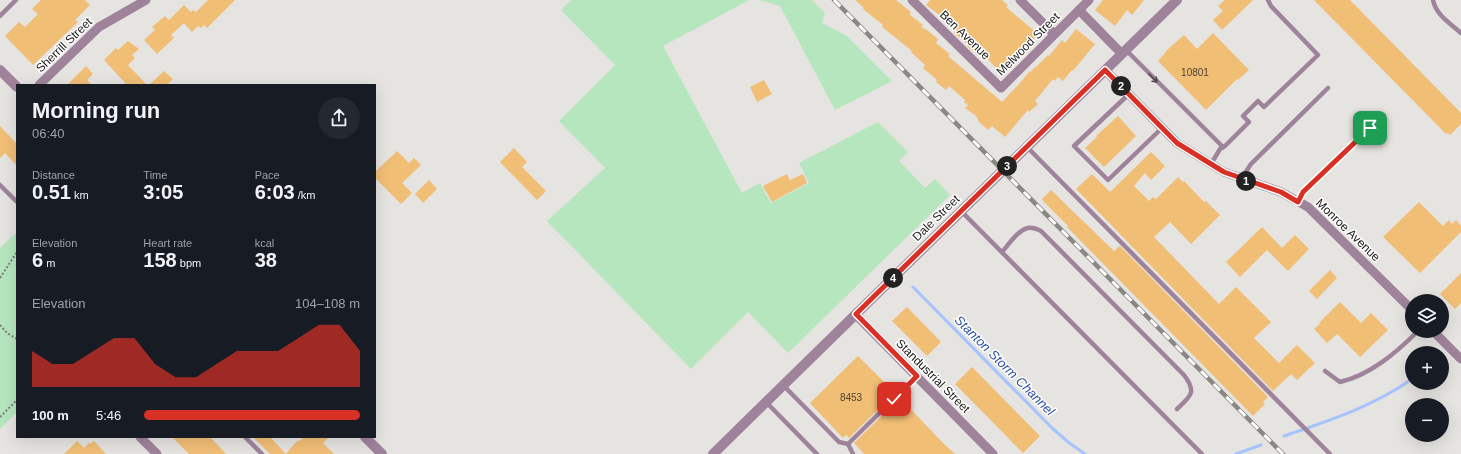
<!DOCTYPE html>
<meta charset="utf-8">
<style>
body{margin:0;font-family:Arial,sans-serif;background:#242831;color:#f1f3f6;height:100vh;display:flex;flex-direction:column;font-size:15px;white-space:nowrap}
*{box-sizing:border-box;margin:0}
p{font-size:13px;color:#9ea1a6}
.icon{flex:none;width:22px;height:22px;fill:none;stroke:currentColor;stroke-width:2;stroke-linecap:round;stroke-linejoin:round}
.map{position:relative;flex:1;overflow:hidden}
.details{position:absolute;left:16px;top:84px;width:360px;height:354px;display:flex;flex-direction:column;background:#171b24;border-radius:0px;box-shadow:0 4px 16px #0002}
.details>*{flex:none}
.buttons{position:absolute;left:1405px;top:294px;display:grid;gap:8px}
.buttons a{display:grid;place-items:center;width:44px;height:44px;border-radius:50%;background:#171b24;box-shadow:0 4px 16px #0002;font-size:20px}
.pin{position:absolute;display:grid;place-items:center;width:34px;height:34px;color:#fff;margin:-17px;border-radius:8px;box-shadow:0 2px 6px #0006}
.km{position:absolute;width:20px;height:20px;margin:-10px;border-radius:50%;background:#222;color:#fff;font-size:11px;line-height:20px;text-align:center}
.round{display:grid;place-items:center;flex:none;width:42px;height:42px;border-radius:21px;background:#242831}
.head{display:flex;align-items:center;justify-content:space-between;height:68px;padding:0 16px}
h1{font-size:22px;font-weight:600;line-height:30px}
.stats{display:grid;grid-template-columns:repeat(3,1fr);gap:6px;height:68px;padding:4px 16px}
.stats div{display:grid;align-content:center}
.stats b{font-size:20px;font-weight:600}
.stats small{font-size:11px;font-weight:400}
.stats p{font-size:11px}
.chart{height:112px;padding:8px 16px}
.chart p{display:flex;justify-content:space-between}
.chart svg{width:100%;height:72px;margin-top:4px;fill:#d93025;opacity:.7}
ul{padding:0 16px;list-style:none;font-size:13px}
li{display:grid;grid-template-columns:64px 48px 1fr;align-items:center;height:30px}
li i{height:10px;border-radius:5px;background:#d93025}
.map>svg:first-child{display:block}
.green{fill:#b5e6be}
.lines{fill:none;stroke-linecap:round;stroke-linejoin:round}
.stream{stroke:#a7c3fc;stroke-width:3}
.building{fill:#f1be76}
.path{stroke:#7d7c79;stroke-width:2;stroke-dasharray:2 2;stroke-linecap:butt}
.service{stroke:#9f839b;stroke-width:4.5}
.minor{stroke:#9f839b;stroke-width:9}
.tertiary{stroke:#9f839b;stroke-width:10}
.rail-casing{stroke:#898885;stroke-width:4.5}
.rail{stroke:#fff;stroke-width:3;stroke-dasharray:9;stroke-linecap:butt}
.oneway{stroke:#50444d}
.route-casing{stroke:#fff;stroke-width:8}
.route{stroke:#d93025;stroke-width:5}
.labels{text-anchor:middle;stroke-width:3;stroke-linejoin:round;paint-order:stroke}
.number-label{font-size:10px;fill:#504330}
.street-label{font-size:12px;fill:#1b1a19;stroke:#fff}
.water-label{font-size:13px;font-style:italic;fill:#2d50a1;stroke:#fff}
</style>
<div class="map">
<svg width="1461" height="454" viewBox="0 0 1461 454">
<rect width="100%" height="100%" fill="#e6e4e0"/>
<g class="green">
<polygon points="571,0 749,0 663,46 742,193 760,183 771,203 809,183 799,163 878,122 908,152 899,161 925,188 935,179 950,195 788,353 748,312 691,369 547,221 605,168 559,121 615,65 561,10"/>
<polygon points="759,0 812,0 825,13 822,23 847,36 892,81 835,110 780,6"/>
<polygon points="17,232 17,412 0,429 0,248"/>
</g>
<g class="lines">
<g class="stream">
<polyline points="913,287 1052,428 1068,442 1085,454"/>
<path d="M 1284,436 C 1328,421 1374,406 1412,379"/>
<polyline points="1236,454 1261,445"/>
</g>
</g>
<g class="building">
<polygon points="41,0 85,0 90,5 75,20 78,22 33,65 5,36 19,22 25,27 38,14 32,9"/>
<polygon points="208,0 235,0 207,28 204,25 201,28 198,26 192,32 184,23 171,35 174,38 157,54 144,40 155,30 152,27 165,16 169,20 184,5 191,12 193,10 196,12"/>
<polygon points="855,0 896,0 911,12 909,14 923,25 921,27 927,30 938,39 936,43 950,54 948,56 1002,102 1019,84 1030,71 1031,72 1034,68 1035,68 1048,55 1049,56 1062,40 1065,43 1076,29 1095,44 1073,71 1072,70 1063,81 1058,77 1055,81 1053,79 1035,101 1038,104 1029,112 1028,110 1005,137 992,126 988,130 979,122 976,116 965,108 968,105 964,102 965,100 949,86 946,90 936,82 937,80 923,68 925,65 911,52 912,51 882,27 883,25 863,9 864,8"/>
<polygon points="930,0 1002,0 1008,5 1006,7 1038,34 1014,59 1016,60 1013,64 1002,74 983,54 981,57 970,49 967,46 968,45 954,33 955,30 941,19 942,17 926,5"/>
<polygon points="1103,0 1144,0 1132,15 1127,10 1115,26 1095,10"/>
<polygon points="1225,0 1253,0 1222,30 1213,20 1223,11 1218,6"/>
<polygon points="1314,0 1350,0 1461,113 1461,124 1450,135 1448,133 1446,134"/>
<polygon points="1213,33 1249,70 1238,80 1237,79 1206,110 1158,61 1166,52 1166,51 1184,35 1197,49"/>
<polygon points="128,41 139,49 132,55 135,58 128,65 147,85 127,85 104,60 116,48 118,50"/>
<polygon points="86,66 93,74 87,80 92,85 67,85"/>
<polygon points="164,71 173,79 167,85 149,85"/>
<polygon points="764,80 772,94 757,102 750,87"/>
<polygon points="1118,116 1136,136 1104,167 1085,148 1097,137 1096,136"/>
<polygon points="0,126 17,144 17,166 5,153 0,158"/>
<polygon points="514,148 527,162 522,167 546,191 537,200 500,162"/>
<polygon points="397,151 409,163 414,158 421,165 402,183 412,193 401,204 375,178 375,172"/>
<polygon points="1151,152 1165,166 1151,180 1145,173 1134,186 1149,201 1153,197 1156,199 1178,177 1183,182 1184,181 1204,202 1206,201 1220,215 1191,244 1170,222 1154,237 1219,304 1236,287 1271,322 1254,338 1279,363 1297,345 1315,363 1297,380 1291,374 1273,391 1076,189 1092,174 1110,192"/>
<polygon points="787,174 790,180 803,174 807,183 772,202 763,186"/>
<polygon points="429,180 437,189 423,203 415,194"/>
<polygon points="1051,190 1114,251 1120,246 1268,397 1263,402 1265,404 1253,416 1067,227 1068,226 1044,202 1042,199"/>
<polygon points="1419,202 1443,226 1449,220 1452,224 1456,220 1461,226 1461,232 1420,273 1383,237"/>
<polygon points="1262,227 1282,248 1295,235 1309,249 1288,271 1267,250 1240,277 1226,262"/>
<polygon points="1330,270 1337,278 1317,299 1309,291"/>
<polygon points="1461,273 1461,303 1455,309 1440,294"/>
<polygon points="1340,302 1361,323 1371,313 1388,330 1360,357 1337,334 1327,343 1314,329 1320,324 1319,323"/>
<polygon points="907,307 941,342 927,356 892,321"/>
<polygon points="858,356 895,393 849,438 846,435 843,438 810,403"/>
<polygon points="972,367 1040,436 1023,453 955,384"/>
<polygon points="900,398 943,443 955,454 864,454 854,443"/>
<polygon points="172,437 210,437 226,454 189,454"/>
<polygon points="253,437 270,437 286,454 270,454"/>
<polygon points="304,437 329,437 323,443 334,454 286,454 294,444 299,440 300,441"/>
<polygon points="77,441 84,448 89,443 90,444 94,441 106,454 64,454"/>
</g>
<g class="lines">
<g class="path">
<polyline points="0,278 17,252"/>
<polyline points="0,325 7,333 17,339"/>
<polyline points="0,417 17,400"/>
</g>
<g class="service">
<path d="M 1433,0 C 1436,15 1450,23 1461,33"/>
<polyline points="0,16 16,0"/>
<polyline points="1126,50 1223,147"/>
<polyline points="1129,94 1074,146 1108,180 1162,128"/>
<polyline points="1027,147 1330,454"/>
<polyline points="1211,164 1220,149 1225,146 1249,122 1243,116 1258,101 1264,107 1318,55 1271,6 1268,0"/>
<polyline points="1241,179 1251,164 1328,88"/>
<polyline points="0,185 17,202"/>
<polyline points="1298,201 1303,192 1370,128"/>
<polyline points="961,211 1202,454"/>
<path d="M 1002,252 C 1009,244 1018,230 1028,228 C 1033,227 1037,229 1041,231 L 1184,375 C 1197,392 1191,396 1177,409"/>
<path d="M 1325,371 L 1340,382 C 1370,375 1396,353 1418,331"/>
<polyline points="783,385 839,442 848,444 917,376"/>
<polyline points="766,402 817,454"/>
<polyline points="245,437 262,454"/>
<polyline points="848,444 853,454"/>
</g>
<g class="minor">
<polyline points="912,0 1001,88 1089,0"/>
<polyline points="1020,0 1054,34"/>
<polyline points="1079,10 1122,54"/>
<polyline points="1105,70 1177,143 1224,172 1281,192 1308,207 1412,310"/>
<polyline points="39,85 99,27 146,0"/>
<polyline points="856,315 993,454"/>
<polyline points="1433,331 1461,359"/>
<polyline points="140,437 157,454"/>
</g>
<g class="tertiary">
<polyline points="0,70 17,87"/>
<polyline points="365,437 382,454"/>
<polyline points="713,454 1177,0"/>
</g>
<g class="rail-casing">
<polyline id="rail" points="834,0 1283,454"/>
</g>
<use href="#rail" class="rail"/>
</g>
<defs><path id="oneway-shaft" d="M-6 0H5M1.5-3L5.5 0L1.5 3" fill="none" stroke-width="1.6" stroke-linecap="round" stroke-linejoin="round"/></defs>
<use class="oneway" href="#oneway-shaft" transform="translate(1153 78) rotate(45)"/>
<g class="lines">
<g class="route-casing">
<polyline id="route" points="894,399 917,376 856,314 1105,70 1177,143 1224,172 1281,192 1298,202 1303,192 1370,128"/>
</g>
<use href="#route" class="route"/>
</g>
<g class="labels">
<g class="number-label">
<text x="1195" y="76">10801</text>
<text x="851" y="401">8453</text>
</g>
<g class="street-label">
<text transform="translate(965 35) rotate(44)" y="4">Ben Avenue</text>
<text transform="translate(1028 44) rotate(-45)" y="4">Melwood Street</text>
<text transform="translate(64 45) rotate(-44)" y="4">Sherrill Street</text>
<text transform="translate(936 218) rotate(-44)" y="4">Dale Street</text>
<text transform="translate(1348 230) rotate(44)" y="4">Monroe Avenue</text>
<text transform="translate(933 376) rotate(45)" y="4">Standustrial Street</text>
</g>
<g class="water-label">
<text transform="translate(1005 365) rotate(45)" y="5">Stanton Storm Channel</text>
</g>
</g>
</svg>
<div class="buttons">
<a><svg class="icon" aria-label="layers" viewBox="0 0 24 24"><path d="M12 4l9 5-9 5-9-5zM3 14l9 5 9-5"/></svg></a>
<a>+</a>
<a>−</a>
</div>
<div class="pin" style="left:1370px;top:128px;background:#1e9e55"><svg class="icon" aria-label="arrive" viewBox="0 0 24 24"><path d="M6 21V4h12l-3 4 3 4H6"/></svg></div>
<div class="pin" style="left:894px;top:399px;background:#d93025"><svg class="icon" aria-label="check" viewBox="0 0 24 24"><path d="M5 12l5 5 9-10"/></svg></div>
<b class="km" style="left:1246px;top:181px">1</b>
<b class="km" style="left:1121px;top:86px">2</b>
<b class="km" style="left:1007px;top:166px">3</b>
<b class="km" style="left:893px;top:278px">4</b>
<section class="details">
<div class="head"><div><h1>Morning run</h1><p>06:40</p></div><a class="round"><svg class="icon" aria-label="share" viewBox="0 0 24 24"><path d="M12 15V3M7 8l5-5 5 5M5 13v7h14v-7"/></svg></a></div>
<div class="stats">
<div><p>Distance</p><b>0.51<small> km</small></b></div>
<div><p>Time</p><b>3:05</b></div>
<div><p>Pace</p><b>6:03<small> /km</small></b></div>
</div>
<div class="stats">
<div><p>Elevation</p><b>6<small> m</small></b></div>
<div><p>Heart rate</p><b>158<small> bpm</small></b></div>
<div><p>kcal</p><b>38</b></div>
</div>
<div class="chart"><p><span>Elevation</span>104–108 m</p>
<svg viewBox="0 0 160 44" preserveAspectRatio="none"><path d="M0 44V22L10 30L20 30L30 22L40 14L50 14L60 30L70 38L80 38L90 30L100 22L110 22L120 22L130 14L140 6L150 6L160 22V44z"/></svg>
</div>
<ul>
<li><b>100 m</b>5:46<i style="width:100%"></i></li>
</ul>
</section>
</div>
